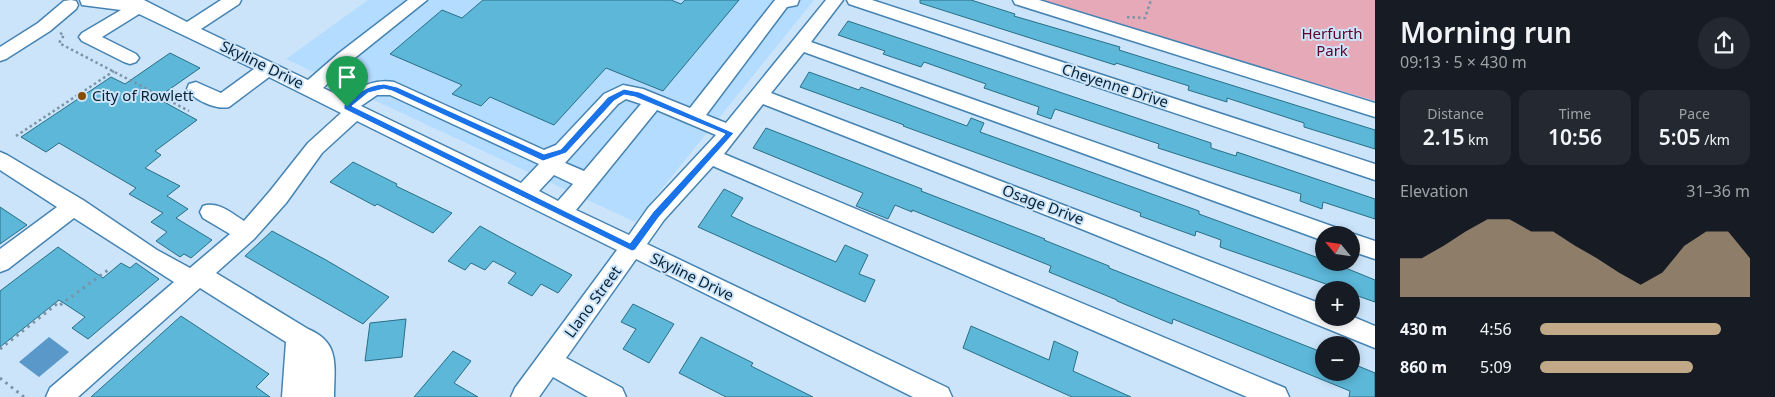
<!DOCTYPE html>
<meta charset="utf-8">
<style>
body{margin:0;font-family:"Noto Sans",sans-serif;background:#242831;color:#f1f3f6;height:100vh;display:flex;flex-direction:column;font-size:19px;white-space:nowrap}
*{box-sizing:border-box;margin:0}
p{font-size:16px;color:#9ea1a6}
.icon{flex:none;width:28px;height:28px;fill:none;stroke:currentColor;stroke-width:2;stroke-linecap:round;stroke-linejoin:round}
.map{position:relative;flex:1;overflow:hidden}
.details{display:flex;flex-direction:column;background:#171b24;width:400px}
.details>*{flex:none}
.needle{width:32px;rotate:299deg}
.buttons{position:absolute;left:1315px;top:226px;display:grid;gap:10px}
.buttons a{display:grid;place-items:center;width:45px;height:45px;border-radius:50%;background:#171b24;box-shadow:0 2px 8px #0003;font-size:25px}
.pin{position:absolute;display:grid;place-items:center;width:42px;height:42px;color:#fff;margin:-51px -21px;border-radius:50% 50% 50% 0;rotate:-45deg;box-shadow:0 0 5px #0007}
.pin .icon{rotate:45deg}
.round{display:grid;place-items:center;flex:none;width:52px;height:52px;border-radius:26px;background:#242831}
.overview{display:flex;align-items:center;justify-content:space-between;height:85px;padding:0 25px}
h1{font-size:28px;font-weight:600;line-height:38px}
.stats{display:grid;grid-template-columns:repeat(3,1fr);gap:8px;height:85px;padding:5px 25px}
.stats div{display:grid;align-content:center;border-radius:12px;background:#242831;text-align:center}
.stats b{font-size:21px;font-weight:600}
.stats small{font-size:14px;font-weight:400}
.stats p{font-size:14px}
.chart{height:140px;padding:10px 25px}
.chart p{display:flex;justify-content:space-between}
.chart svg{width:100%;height:90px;margin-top:5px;fill:#c1a887;opacity:.7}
ul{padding:0 25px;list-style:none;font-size:16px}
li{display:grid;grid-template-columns:80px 60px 1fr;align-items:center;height:38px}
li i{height:12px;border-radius:6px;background:#c1a887}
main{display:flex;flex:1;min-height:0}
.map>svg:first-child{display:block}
.built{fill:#b3dcff}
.green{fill:#e6a9b7}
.water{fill:#5a98ca}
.building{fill:#5cb7d8;stroke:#296f87}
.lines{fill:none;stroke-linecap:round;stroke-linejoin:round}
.minor-casing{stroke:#4583b3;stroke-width:3}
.path-far1{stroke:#7993a7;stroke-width:2.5;stroke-dasharray:2.5 3;stroke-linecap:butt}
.path{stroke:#7993a7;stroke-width:3;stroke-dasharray:2.5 4.5;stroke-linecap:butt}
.minor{fill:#fff;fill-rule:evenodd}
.route{fill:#1a73e8;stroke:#fff;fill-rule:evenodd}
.poi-dot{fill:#864d00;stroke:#cbe4f9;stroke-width:2}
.labels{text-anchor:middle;stroke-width:4;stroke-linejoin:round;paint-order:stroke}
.park-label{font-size:15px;fill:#5f0029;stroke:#cbe4f9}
.street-label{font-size:15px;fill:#082336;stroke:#cbe4f9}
.poi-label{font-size:15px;fill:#082336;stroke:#cbe4f9;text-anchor:start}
</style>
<main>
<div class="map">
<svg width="1375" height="397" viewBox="0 0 1375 397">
<rect width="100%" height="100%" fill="#cbe4f9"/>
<polygon class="built" points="368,0 814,0 635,222 286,59"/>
<polygon class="green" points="1033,0 1375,0 1375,101"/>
<polygon class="water" points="49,337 69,352 39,377 19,362"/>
<g class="building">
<polygon points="483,0 671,0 681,4 685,0 739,0 663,91 606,68 554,125 490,97 481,106 452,94 462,85 390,54 442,10 462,18"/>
<polygon points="920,0 971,0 1015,14 1014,16 1120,47 1119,50 1375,130 1375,149 1304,127 1304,123 1227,98 1227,102 1188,90 1189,86 1116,63 1115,65 920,3"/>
<polygon points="848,21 1211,143 1211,148 1236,156 1237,152 1375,199 1375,219 1323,202 1322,209 1300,201 1301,194 1158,148 1159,144 1055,109 1051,119 1037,114 1039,107 984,88 986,84 924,62 921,67 883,54 885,51 838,35"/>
<polygon points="170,53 200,68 157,98 197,120 155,151 161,155 145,168 180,186 167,196 188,209 176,218 212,240 191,258 184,254 180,257 156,241 167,232 151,222 163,213 129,194 136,188 59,143 46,152 21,137 111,77 125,84"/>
<polygon points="809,72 859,90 861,87 967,126 971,118 984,123 980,132 1199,211 1199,214 1324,260 1324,262 1331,262 1375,280 1375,302 1352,294 1351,290 1343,290 1220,247 1221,240 1196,231 1195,236 1140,216 1141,213 903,126 904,125 800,87"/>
<polygon points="766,128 922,189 921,191 1045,239 1044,240 1109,266 1109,268 1324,353 1324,372 1351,372 1351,363 1375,373 1375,397 1349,397 1350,391 1173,319 1172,324 1117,301 1117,300 1049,272 1051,266 912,210 912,212 895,205 888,219 856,206 863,193 753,148"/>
<polygon points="353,162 397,184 396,186 452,213 433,233 377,204 375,206 330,182"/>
<polygon points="724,189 743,198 731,216 750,225 836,262 845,245 868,255 859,274 875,280 865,302 698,227"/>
<polygon points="0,207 27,225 0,244"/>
<polygon points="480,226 509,242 572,275 558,293 541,284 532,296 508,283 516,273 493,261 485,270 471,263 465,270 448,261"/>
<polygon points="272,231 326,260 389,297 363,324 245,256"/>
<polygon points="58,247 103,278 121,263 130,268 136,263 159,279 88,339 72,328 85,317 59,300 0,347 0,291"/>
<polygon points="633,304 674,324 649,363 623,349 636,329 621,322"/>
<polygon points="181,316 269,374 256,387 270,397 91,397"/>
<polygon points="406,319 402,357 365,361 370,323"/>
<polygon points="971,326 1049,360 1054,341 1078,352 1073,371 1131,397 1072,397 963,348"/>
<polygon points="701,337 753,363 751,366 813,397 726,397 679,373"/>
<polygon points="453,351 471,361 454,383 478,397 414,397"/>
</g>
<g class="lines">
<g class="minor-casing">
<g id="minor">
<polygon points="71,0 76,1 78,5 76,9 50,31 6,59 0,61 0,47 38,23 64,1"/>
<path d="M 80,0 L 144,0 L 187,22 L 221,0 L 241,0 L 239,4 L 201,29 L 308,80 L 339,53 L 408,0 L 427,0 L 351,61 L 323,88 L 345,98 C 360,86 375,79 394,82 L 544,150 L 556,145 L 604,94 L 623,85 L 643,89 L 690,108 L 775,0 L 799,0 L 797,5 L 787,7 L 706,115 L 726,123 L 826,0 L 843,0 L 811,42 L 1340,229 L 1343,235 L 1324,235 L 1324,241 L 804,52 L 771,93 L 1324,305 L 1324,318 L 1351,316 L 1375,326 L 1375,348 L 1074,226 L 763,104 L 724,154 L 1285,388 L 1289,397 L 1247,397 L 713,166 L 664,220 L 647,244 L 948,388 L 952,397 L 913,397 L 636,259 L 566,358 L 622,388 L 626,397 L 588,397 L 553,377 L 539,397 L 511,397 L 515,388 L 617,250 L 357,121 L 322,153 L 286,203 L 254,239 L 216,273 L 308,329 C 341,343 334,366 334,397 L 308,397 L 309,378 L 308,397 L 282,397 L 286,342 L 200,288 L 78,397 L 46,397 L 50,388 L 174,282 L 74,218 L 8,269 L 0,272 L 0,249 L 57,207 L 0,170 L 0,152 L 7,155 L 83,200 L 157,250 L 190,268 L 230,234 L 203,218 L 200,212 L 203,206 C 218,201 231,213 244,221 L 270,191 L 308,143 L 341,113 L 269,77 L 229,107 C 217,110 193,100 187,89 L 189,84 L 196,82 L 221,93 L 254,69 L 139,14 L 102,37 L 136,54 L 139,58 L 136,62 L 130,64 L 124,62 L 82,41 L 79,37 L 82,33 L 121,10 L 82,5 ZM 377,95 L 390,95 L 539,164 L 521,183 L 361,106 ZM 626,99 L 641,104 L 584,171 L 565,163 L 618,104 ZM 657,110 L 716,135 L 648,208 L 629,235 L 576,210 ZM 554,175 L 573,184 L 558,201 L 539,191 Z"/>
<polygon points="847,0 872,0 1375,164 1375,180 849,4"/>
<polygon points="1013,0 1039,0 1375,103 1375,117 1015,4"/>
<polygon points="1351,233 1375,241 1375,259 1351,251 1351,235 1345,235"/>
</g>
</g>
<g class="path-far1">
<polyline points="1127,17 1145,18 1151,0"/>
<polyline points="60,33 64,35 59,43 189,111"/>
<polyline points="16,136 114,71"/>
</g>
<g class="path">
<polyline points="0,349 58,303 60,305 108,270"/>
<polyline points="0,378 24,397"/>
</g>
<use href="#minor" class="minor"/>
</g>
<path class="route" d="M 384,84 L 397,87 L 544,154 L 561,149 L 608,97 L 624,89 L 639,92 L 734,133 L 659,217 L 635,250 L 632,251 L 344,109 L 344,105 C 357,94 366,85 384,84 ZM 384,89 L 392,91 L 543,161 L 566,153 L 614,101 L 624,95 L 635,97 L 725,134 L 653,212 L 630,243 L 352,106 L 368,93 Z"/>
<circle class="poi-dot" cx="82" cy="96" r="5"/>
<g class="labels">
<g class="park-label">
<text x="1332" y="39">Herfurth<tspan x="1332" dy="17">Park</tspan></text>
</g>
<g class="street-label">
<text transform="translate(262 65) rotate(26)" y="5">Skyline Drive</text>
<text transform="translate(1115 86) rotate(18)" y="5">Cheyenne Drive</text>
<text transform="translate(1043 205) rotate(21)" y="5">Osage Drive</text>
<text transform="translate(692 277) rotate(26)" y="5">Skyline Drive</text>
<text transform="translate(593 302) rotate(-54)" y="5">Llano Street</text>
</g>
<g class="poi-label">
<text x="92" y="101">City of Rowlett</text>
</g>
</g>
</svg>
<div class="buttons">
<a><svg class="needle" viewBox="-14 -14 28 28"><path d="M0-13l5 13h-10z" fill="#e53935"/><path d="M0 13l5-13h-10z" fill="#9ea1a6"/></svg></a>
<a>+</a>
<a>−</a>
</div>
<div class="pin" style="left:347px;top:107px;background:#1e9e55"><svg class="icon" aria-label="arrive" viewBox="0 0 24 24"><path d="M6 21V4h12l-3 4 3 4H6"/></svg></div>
</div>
<section class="details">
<div class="overview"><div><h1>Morning run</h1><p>09:13 · 5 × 430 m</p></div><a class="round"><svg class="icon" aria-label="share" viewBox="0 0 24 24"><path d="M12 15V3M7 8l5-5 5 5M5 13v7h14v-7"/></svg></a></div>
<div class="stats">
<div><p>Distance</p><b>2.15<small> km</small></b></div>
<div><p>Time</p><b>10:56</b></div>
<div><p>Pace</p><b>5:05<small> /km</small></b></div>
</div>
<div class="chart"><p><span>Elevation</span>31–36 m</p>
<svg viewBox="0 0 160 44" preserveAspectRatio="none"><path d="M0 44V25L10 25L20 19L30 12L40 6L50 6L60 12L70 12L80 19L90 25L100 32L110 38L120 32L130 19L140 12L150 12L160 25V44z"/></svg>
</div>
<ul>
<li><b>430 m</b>4:56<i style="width:86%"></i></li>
<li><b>860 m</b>5:09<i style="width:73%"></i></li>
</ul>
</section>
</main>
